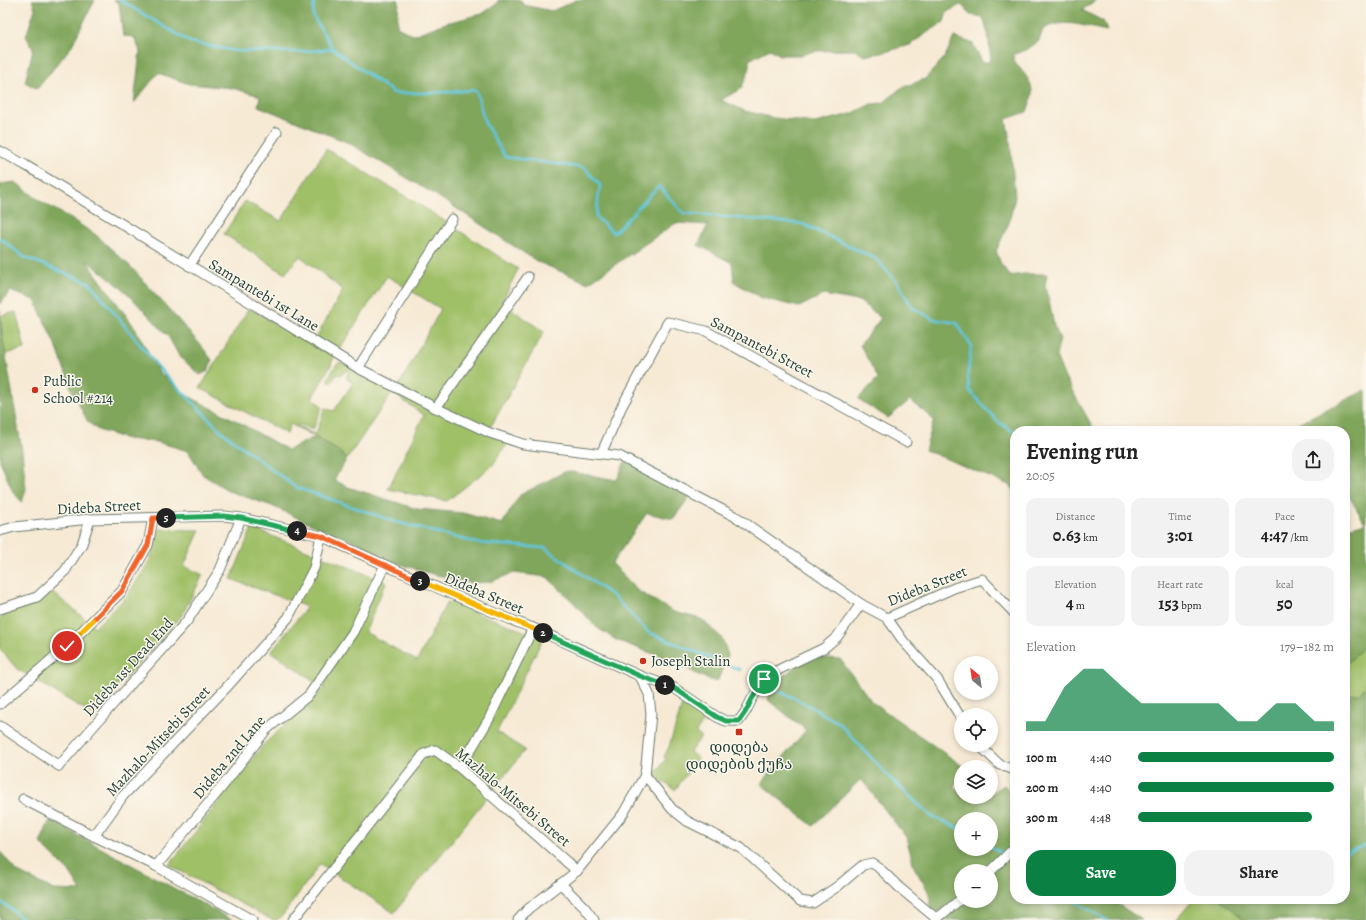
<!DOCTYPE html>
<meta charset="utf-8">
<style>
body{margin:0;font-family:Alegreya,"Noto Serif Georgian",serif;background:#f2f2f2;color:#222;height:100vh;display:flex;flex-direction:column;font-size:15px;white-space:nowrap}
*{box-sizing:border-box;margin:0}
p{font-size:13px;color:#767676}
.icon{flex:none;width:22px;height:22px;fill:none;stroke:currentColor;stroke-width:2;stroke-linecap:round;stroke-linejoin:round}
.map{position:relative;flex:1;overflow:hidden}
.details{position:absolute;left:1010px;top:426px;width:340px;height:478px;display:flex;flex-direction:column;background:#fff;border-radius:16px;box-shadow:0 2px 6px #0003}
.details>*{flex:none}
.needle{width:26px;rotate:331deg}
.buttons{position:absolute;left:954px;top:656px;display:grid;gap:8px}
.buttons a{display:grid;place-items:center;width:44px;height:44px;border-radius:50%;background:#fff;box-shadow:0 2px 6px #0003;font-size:20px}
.pin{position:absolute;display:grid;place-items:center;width:34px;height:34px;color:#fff;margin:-17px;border:2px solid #fff;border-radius:50%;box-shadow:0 1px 4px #0007}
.km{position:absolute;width:20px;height:20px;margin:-10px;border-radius:50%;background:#222;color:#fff;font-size:11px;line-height:20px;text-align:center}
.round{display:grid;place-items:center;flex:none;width:42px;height:42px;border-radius:16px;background:#f2f2f2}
.headline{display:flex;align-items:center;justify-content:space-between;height:68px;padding:0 16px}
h1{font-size:22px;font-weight:600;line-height:30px}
.figures{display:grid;grid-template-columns:repeat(3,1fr);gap:6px;height:68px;padding:4px 16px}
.figures div{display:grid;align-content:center;border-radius:10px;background:#f2f2f2;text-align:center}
.figures b{font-size:17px;font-weight:600}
.figures small{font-size:11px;font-weight:400}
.figures p{font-size:11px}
.chart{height:112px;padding:8px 16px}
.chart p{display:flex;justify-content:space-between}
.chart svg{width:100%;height:72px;margin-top:4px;fill:#0b8043;opacity:.7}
.action{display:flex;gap:8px;margin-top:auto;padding:8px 16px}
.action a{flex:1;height:46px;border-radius:16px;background:#0b8043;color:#fff;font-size:16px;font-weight:600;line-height:46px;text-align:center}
.action a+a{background:#f2f2f2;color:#222}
ul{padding:0 16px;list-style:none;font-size:13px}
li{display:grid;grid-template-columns:64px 48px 1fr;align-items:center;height:30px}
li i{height:10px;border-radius:5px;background:#0b8043}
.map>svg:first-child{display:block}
.green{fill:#a0c068;stroke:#607e4e}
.forest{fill:#80a65c;stroke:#507248;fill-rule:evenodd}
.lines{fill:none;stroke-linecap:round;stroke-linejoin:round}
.stream{stroke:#61c7de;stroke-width:2.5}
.street-casing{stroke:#6b7a6c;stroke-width:11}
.street{stroke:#fff;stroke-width:9}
.split-1-casing{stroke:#fff;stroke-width:8}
.split-2-casing{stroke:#fff;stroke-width:8}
.split-3-casing{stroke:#fff;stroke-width:8}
.split-4-casing{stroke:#fff;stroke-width:8}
.split-5-casing{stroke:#fff;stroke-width:8}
.split-6-casing{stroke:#fff;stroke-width:8}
.split-7-casing{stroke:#fff;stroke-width:8}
.split-1{stroke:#22a559;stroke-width:5}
.split-2{stroke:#22a559;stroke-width:5}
.split-3{stroke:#f5b400;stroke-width:5}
.split-4{stroke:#f0652b;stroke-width:5}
.split-5{stroke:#22a559;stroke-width:5}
.split-6{stroke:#f0652b;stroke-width:5}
.split-7{stroke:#f5b400;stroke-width:5}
.poi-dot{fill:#c8321e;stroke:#fbf7ec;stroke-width:1.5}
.labels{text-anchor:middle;stroke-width:3;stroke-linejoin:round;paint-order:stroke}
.street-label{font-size:15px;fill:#1f3d34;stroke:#fbf7ec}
.poi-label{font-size:15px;fill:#1f3d34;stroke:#fbf7ec;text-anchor:start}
</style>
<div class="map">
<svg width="1366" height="920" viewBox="0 0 1366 920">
<rect width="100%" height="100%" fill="#fbf7ec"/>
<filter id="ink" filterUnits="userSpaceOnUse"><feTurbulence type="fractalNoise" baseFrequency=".025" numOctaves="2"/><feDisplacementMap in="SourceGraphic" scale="8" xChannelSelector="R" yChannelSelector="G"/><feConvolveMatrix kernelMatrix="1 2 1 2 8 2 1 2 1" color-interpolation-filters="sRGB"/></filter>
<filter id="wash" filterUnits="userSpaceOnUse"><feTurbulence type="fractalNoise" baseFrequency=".012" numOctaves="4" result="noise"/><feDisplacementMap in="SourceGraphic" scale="16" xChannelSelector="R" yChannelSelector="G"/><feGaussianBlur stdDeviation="0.9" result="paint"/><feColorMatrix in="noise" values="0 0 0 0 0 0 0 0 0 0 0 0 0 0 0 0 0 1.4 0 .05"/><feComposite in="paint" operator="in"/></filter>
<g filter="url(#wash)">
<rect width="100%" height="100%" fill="#f7ead5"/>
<g class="green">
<path d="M 326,149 L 420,205 L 518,269 L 502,302 L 544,332 L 490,428 L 513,436 L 492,466 L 447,501 L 388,489 L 424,415 L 394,394 L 441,309 L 387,276 L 332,361 L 331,365 L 312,398 L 322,406 L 313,430 L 299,424 L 298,426 L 313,434 L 316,433 L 325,408 L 334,411 L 353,383 L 347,379 L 347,375 L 349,371 L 346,370 L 343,374 L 340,375 L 337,374 L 331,383 L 327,381 L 336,365 L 340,362 L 394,390 L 347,459 C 331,443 310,434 290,424 L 287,434 L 200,388 L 249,308 L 312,345 L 343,290 L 300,256 L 285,274 L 224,234 L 245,201 L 281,221 Z"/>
<polygon points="16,312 25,349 5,354 0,334 0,316"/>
<polygon points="252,528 386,582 365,632 417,661 447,602 543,638 497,732 525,750 394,913 320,864 283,915 277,920 272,920 169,865 264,744 325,688 271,652 307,607 231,579"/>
<polygon points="160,529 200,530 184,566 203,575 182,615 92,714 17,669 0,649 0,618 6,614 38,602 52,592 95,627 128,595 150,560"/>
<polygon points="1366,645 1366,687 1358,694 1345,695 1345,665"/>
<polygon points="682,705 691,709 704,721 696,732 701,737 690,752 698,758 675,790 654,775 666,759 664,757 669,747"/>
<polygon points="1194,899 1220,899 1240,916 1242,920 1176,920"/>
</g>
<g class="forest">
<polygon points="32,0 95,0 71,47 37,89 25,82 33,49 26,36 35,9"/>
<path d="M 114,0 L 399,0 L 397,27 L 413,35 L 446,23 L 482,14 L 498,3 L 498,0 L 521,0 L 523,5 L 552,11 L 576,0 L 1096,0 L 1082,10 L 1103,21 L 1107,31 C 1084,27 1066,17 1043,29 L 1039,41 L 1028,49 L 1015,54 L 1013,60 C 1019,68 1031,79 1032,90 C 1033,97 1029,105 1027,112 L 1006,119 L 1010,140 L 1015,197 L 1009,223 L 996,251 L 1001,264 L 1010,276 L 1023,274 L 1047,274 L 1045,287 L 1049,300 L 1054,326 L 1060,339 L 1056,356 L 1065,378 L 1095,431 L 1015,431 L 1015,490 L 1009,485 L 925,450 L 934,420 L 910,400 L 888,418 L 858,399 L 878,378 L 860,345 L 881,318 L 859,301 L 823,295 L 799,307 L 762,298 L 734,282 L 732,263 L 698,245 L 708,225 L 676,223 L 588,283 L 538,262 L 442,199 L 349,143 L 258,106 L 260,96 L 232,88 L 189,84 L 158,73 L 134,103 L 140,51 L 134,37 L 123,36 L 119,3 ZM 962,4 L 970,15 L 983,17 L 988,34 L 991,61 L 983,63 L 972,43 L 954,37 L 945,57 L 925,79 L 901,88 L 883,103 L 871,104 L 851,114 L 815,123 L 774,118 L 745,111 L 721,100 L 741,89 L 749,70 L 749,60 L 770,49 L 780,55 L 801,55 L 815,51 L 855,50 L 864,56 L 885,52 L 910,45 L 922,36 L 944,22 L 947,12 Z"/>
<polygon points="15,182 42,202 68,217 96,235 131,267 199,343 212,360 208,371 200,375 179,356 168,336 128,294 112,280 86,260 135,328 159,372 186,395 233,419 288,450 315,437 337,450 347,459 334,480 348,487 417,509 463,513 502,524 520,495 566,471 617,480 626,459 695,490 673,519 647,513 612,563 638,591 674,612 701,619 722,638 728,655 717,682 700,676 675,662 616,640 596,627 574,603 547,577 514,573 489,582 469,583 425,572 397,563 356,542 315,526 272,506 231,492 203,475 188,451 157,442 127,439 98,430 88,422 72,391 58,351 35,300 10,291 0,304 0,184"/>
<polygon points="0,310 2,333 22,451 26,489 22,502 13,492 0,461"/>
<polygon points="1366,390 1366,645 1345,665 1345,529 1365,523 1345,490 1345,431 1297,431 1296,424"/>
<path d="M 809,657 L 840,659 L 872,702 L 964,767 L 961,767 L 961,778 L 954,786 L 961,792 L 961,797 L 968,797 L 976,803 L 985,797 L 991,797 L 991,793 L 1004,785 L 1015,797 L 1015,821 L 1014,823 L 1015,824 L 1015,899 L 1110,899 L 1142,920 L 934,920 L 928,891 L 914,867 L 906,837 L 861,779 L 813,826 L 761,784 L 806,730 L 768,700 L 772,684 ZM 961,819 L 991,819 L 991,849 L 961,849 ZM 961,871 L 991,871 L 991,901 L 961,901 Z"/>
<polygon points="1366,687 1366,920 1242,920 1240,916 1220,899 1345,899 1345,695 1358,694"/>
<polygon points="50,820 232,920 0,920 0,851 16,871 54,890 81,891 71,874 40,843"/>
</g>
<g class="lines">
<g class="stream">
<polyline points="120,0 190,42 235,51 298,52 333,49"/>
<polyline points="314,0 313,16 333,49 394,93 429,93 476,90 485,123 505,157 585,168 600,185 596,217 614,233 659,186 683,213 803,224 876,259 897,282 912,307 933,319 957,323 971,346 968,373 969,390 997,421 1015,433"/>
<polyline points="0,238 24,257 90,283 160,369 221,431 295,487 396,522 477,543 545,548 613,596 648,632 740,670"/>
<polyline points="773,689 797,699 839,723 891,779 932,817 961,829"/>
<polyline points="991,847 1000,852 1005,853"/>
<polyline points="1345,853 1366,845"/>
<polyline points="1072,899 1074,901 1107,920"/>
<polyline points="0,901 25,920"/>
</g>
</g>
</g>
<g filter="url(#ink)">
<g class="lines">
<g class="street-casing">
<g id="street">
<polyline points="0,151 25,165 358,368 436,408 490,433 523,444 619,456 738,518 861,604 887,618 904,642 937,679 961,718"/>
<polyline points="189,266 277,132"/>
<polyline points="358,368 452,219"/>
<polyline points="436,408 528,277"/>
<polyline points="601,454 622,406 668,322 706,331 906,442"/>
<polyline points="0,531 14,527 90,519 224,516 241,518 321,536 385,565 514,621 533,628 640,676 674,688 717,717 726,721 739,721 746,711 752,699 764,679 778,670 824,648 837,637 861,604"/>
<polyline points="0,609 37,597 65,571 82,544 90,519"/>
<polyline points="887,618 954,588 982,579 1015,614"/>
<polyline points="0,704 67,646 122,591 148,545 153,518"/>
<polyline points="0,726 59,766 99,720 187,621 220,570 241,518"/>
<polyline points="979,745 1000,765 1015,770"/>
<polyline points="460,768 489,719 533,628"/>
<polyline points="645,775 672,809 687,821 741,848 800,901 813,903 838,886 863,865 872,863 878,867 901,889 937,919"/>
<polyline points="23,799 94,836 156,866 252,920"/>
<polyline points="94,836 123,796 226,688 288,618 314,568 321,536"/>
<polyline points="156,866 222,787 266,730 309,695 353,632 385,565"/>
<polyline points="991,871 1015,847"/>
<polyline points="561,884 585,908 594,920"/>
<polyline points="293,920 424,754 435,750 460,768 577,871"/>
<polyline points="518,920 528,909 577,871 623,814 645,775 651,714 649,694 640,676"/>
<polyline points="935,920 961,899"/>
</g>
</g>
<use href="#street" class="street"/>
</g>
</g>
<g class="lines" filter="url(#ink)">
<g class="split-1-casing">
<polyline id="split-1" points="665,685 674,688 717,717 726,721 739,721 746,711 752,699 764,679"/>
</g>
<g class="split-2-casing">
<polyline id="split-2" points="543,633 640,676 665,685"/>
</g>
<g class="split-3-casing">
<polyline id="split-3" points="420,581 543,633"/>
</g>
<g class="split-4-casing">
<polyline id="split-4" points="297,531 321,536 420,581"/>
</g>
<g class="split-5-casing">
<polyline id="split-5" points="166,518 224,516 241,518 297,531"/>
</g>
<g class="split-6-casing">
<polyline id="split-6" points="93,620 122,591 148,545 153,518 166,518"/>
</g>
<g class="split-7-casing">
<polyline id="split-7" points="67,646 93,620"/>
</g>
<use href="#split-1" class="split-1"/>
<use href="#split-2" class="split-2"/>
<use href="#split-3" class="split-3"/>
<use href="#split-4" class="split-4"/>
<use href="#split-5" class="split-5"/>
<use href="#split-6" class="split-6"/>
<use href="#split-7" class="split-7"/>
</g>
<g class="poi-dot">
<circle cx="35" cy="390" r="4"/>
<circle cx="643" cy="661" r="4"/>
<rect x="735" y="728" width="8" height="8" rx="2"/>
</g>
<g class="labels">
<g class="street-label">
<text transform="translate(264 295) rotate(31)" y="5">Sampantebi 1st Lane</text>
<text transform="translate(762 347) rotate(28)" y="5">Sampantebi Street</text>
<text transform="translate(99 507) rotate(-3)" y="5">Dideba Street</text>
<text transform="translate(927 586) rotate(-22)" y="5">Dideba Street</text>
<text transform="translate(484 593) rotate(23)" y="5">Dideba Street</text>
<text transform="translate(128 667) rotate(-48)" y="5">Dideba 1st Dead End</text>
<text transform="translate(158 741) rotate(-47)" y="5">Mazhalo-Mitsebi Street</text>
<text transform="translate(229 757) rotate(-50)" y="5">Dideba 2nd Lane</text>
<text transform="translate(513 797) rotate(40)" y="5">Mazhalo-Mitsebi Street</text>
</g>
<g class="poi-label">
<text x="43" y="386">Public<tspan x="43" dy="17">School #214</tspan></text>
<text x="651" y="666">Joseph Stalin</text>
<text x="739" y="752" text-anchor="middle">დიდება<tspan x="739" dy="17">დიდების ქუჩა</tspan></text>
</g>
</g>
</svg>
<div class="buttons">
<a><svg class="needle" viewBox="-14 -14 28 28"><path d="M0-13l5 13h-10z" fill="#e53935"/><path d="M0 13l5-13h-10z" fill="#767676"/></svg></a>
<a><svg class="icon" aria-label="locate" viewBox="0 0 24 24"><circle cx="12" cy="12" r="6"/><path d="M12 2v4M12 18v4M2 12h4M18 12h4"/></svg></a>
<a><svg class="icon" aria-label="layers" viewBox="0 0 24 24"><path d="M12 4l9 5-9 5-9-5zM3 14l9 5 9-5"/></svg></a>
<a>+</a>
<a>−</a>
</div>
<div class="pin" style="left:764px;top:679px;background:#1e9e55"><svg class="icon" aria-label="arrive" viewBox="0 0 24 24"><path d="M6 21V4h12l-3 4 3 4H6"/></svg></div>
<div class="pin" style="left:67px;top:646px;background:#d93025"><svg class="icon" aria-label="check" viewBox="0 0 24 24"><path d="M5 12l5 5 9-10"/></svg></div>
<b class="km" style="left:665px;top:685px">1</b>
<b class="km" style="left:543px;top:633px">2</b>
<b class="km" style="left:420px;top:581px">3</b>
<b class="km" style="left:297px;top:531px">4</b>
<b class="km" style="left:166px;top:518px">5</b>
<section class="details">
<div class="headline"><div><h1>Evening run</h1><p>20:05</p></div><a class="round"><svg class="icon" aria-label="share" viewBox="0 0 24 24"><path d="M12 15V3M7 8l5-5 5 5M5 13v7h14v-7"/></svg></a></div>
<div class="figures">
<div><p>Distance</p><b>0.63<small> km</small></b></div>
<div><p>Time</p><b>3:01</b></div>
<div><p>Pace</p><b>4:47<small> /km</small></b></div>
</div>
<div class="figures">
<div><p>Elevation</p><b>4<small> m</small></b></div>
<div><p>Heart rate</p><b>153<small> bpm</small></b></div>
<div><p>kcal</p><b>50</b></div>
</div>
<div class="chart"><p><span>Elevation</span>179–182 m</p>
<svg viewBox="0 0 160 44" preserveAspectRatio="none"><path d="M0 44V38L10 38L20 17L30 6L40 6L50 17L60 27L70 27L80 27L90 27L100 27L110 38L120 38L130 27L140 27L150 38L160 38V44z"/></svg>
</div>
<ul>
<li><b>100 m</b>4:40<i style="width:100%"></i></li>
<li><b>200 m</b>4:40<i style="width:100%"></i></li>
<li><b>300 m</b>4:48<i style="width:89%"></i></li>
</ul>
<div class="action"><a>Save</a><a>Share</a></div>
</section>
</div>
